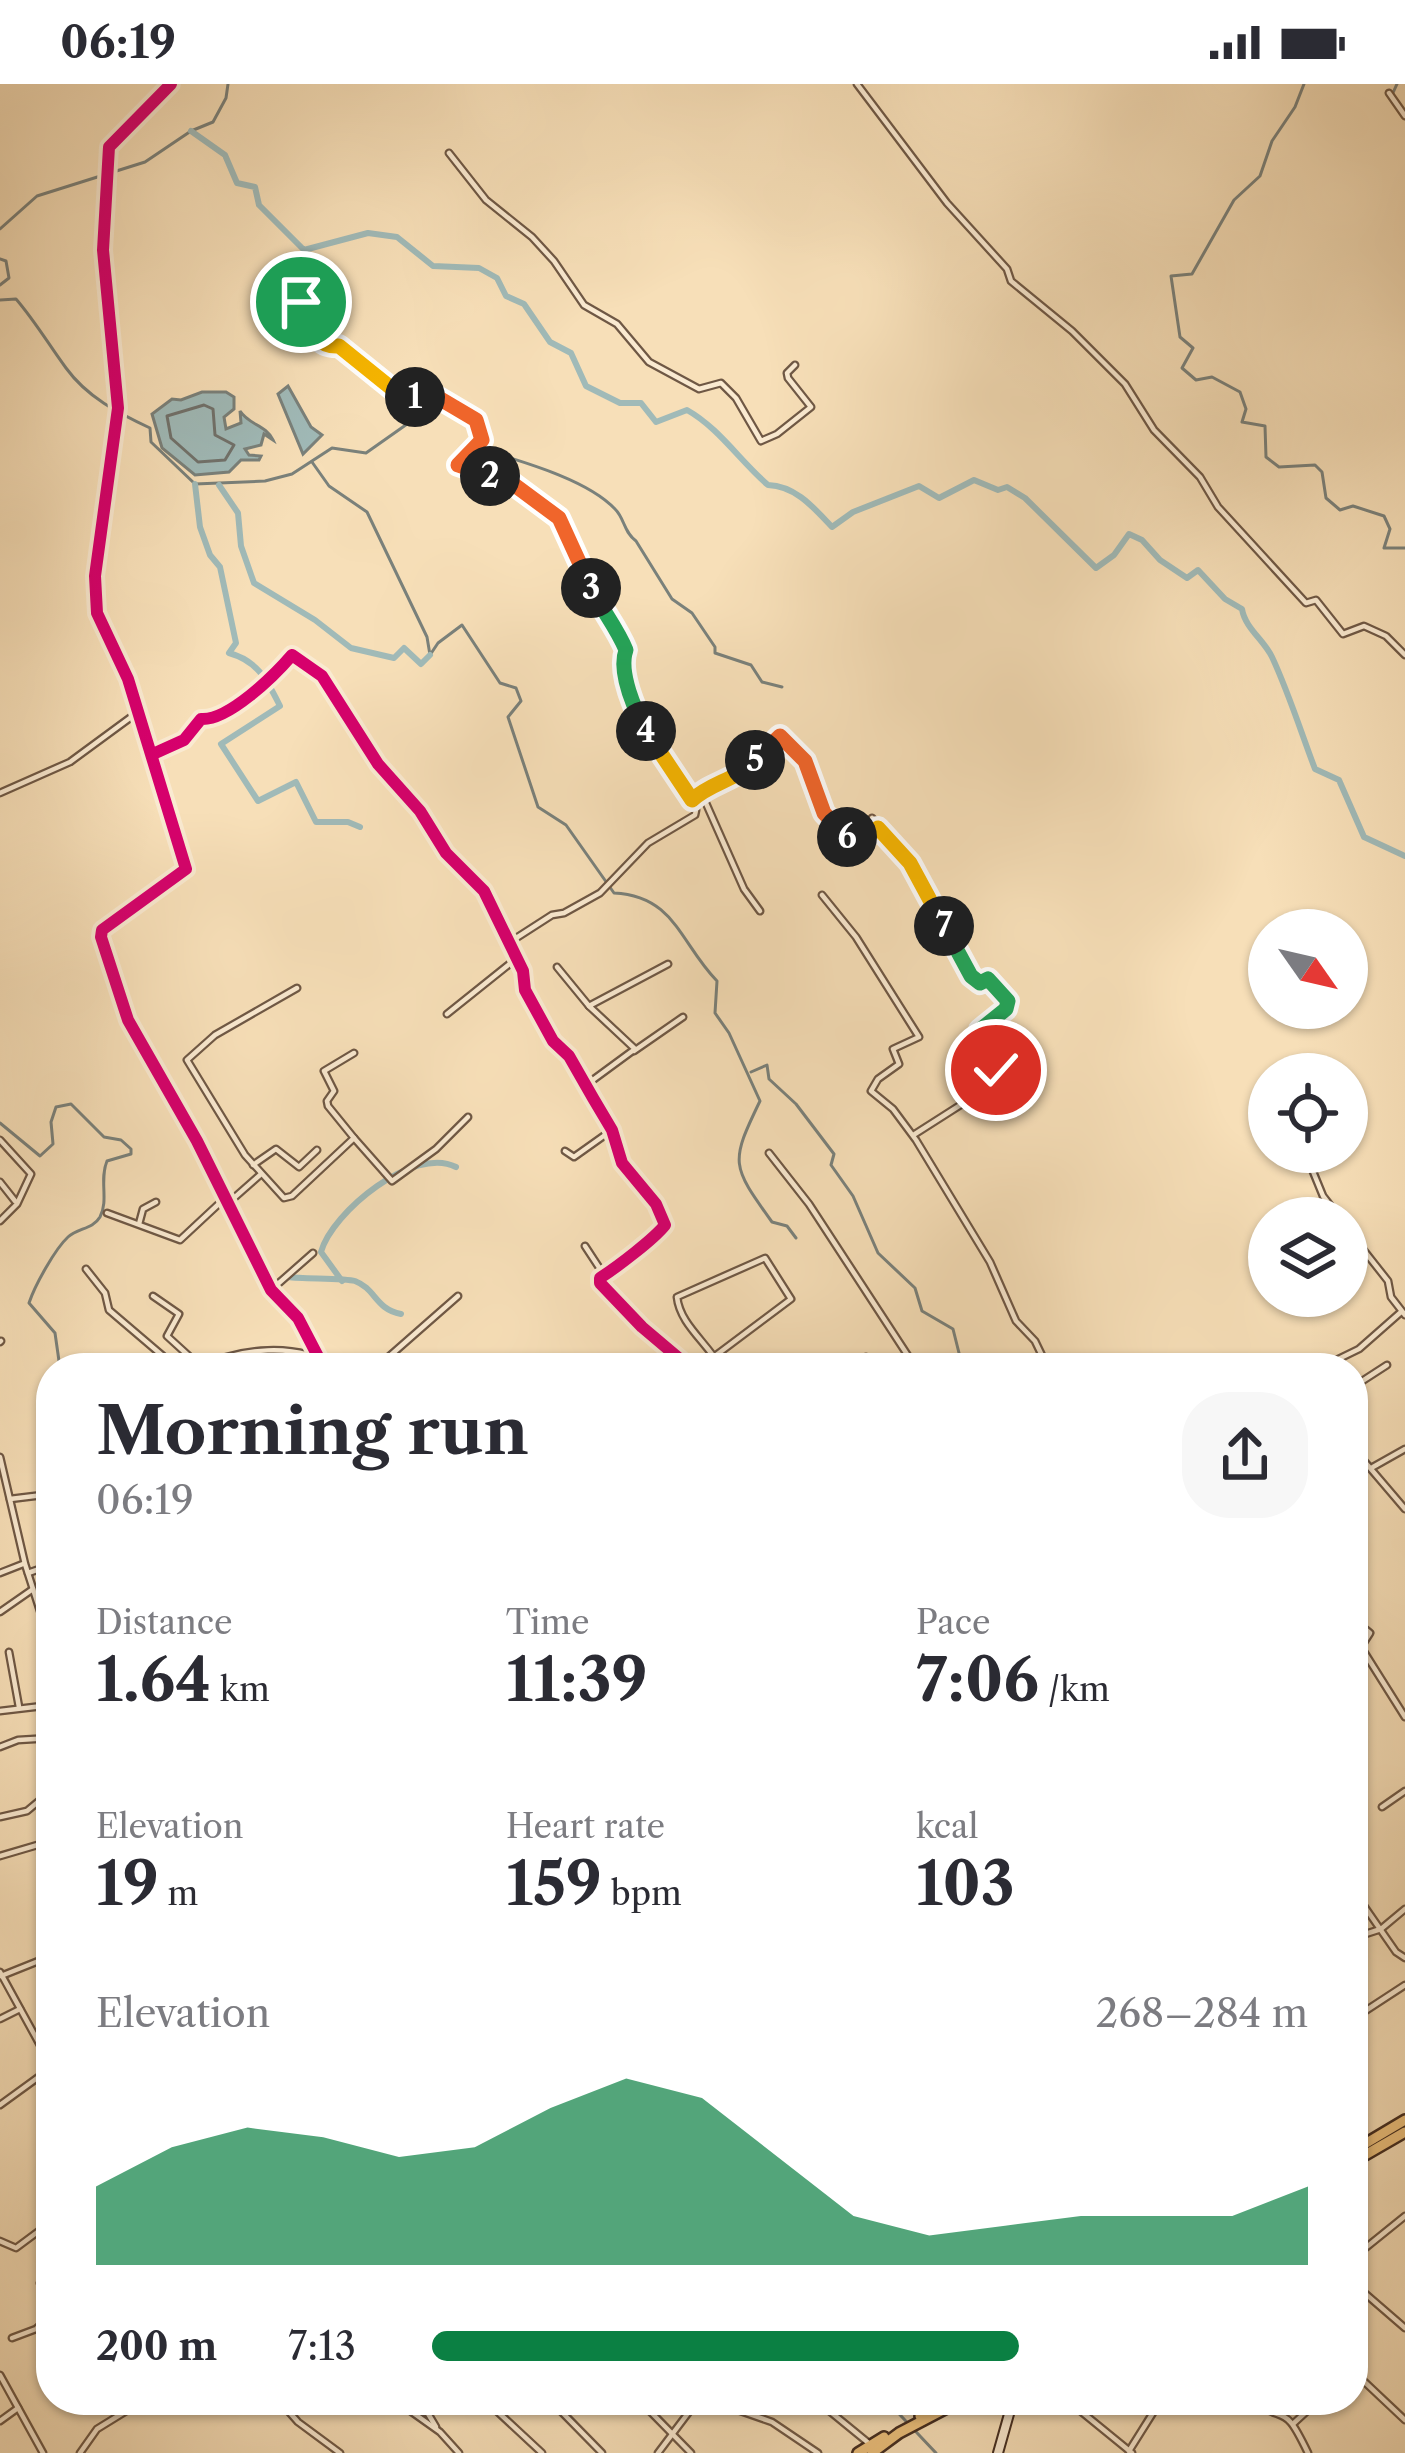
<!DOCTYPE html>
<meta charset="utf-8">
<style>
body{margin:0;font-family:"Libre Caslon Text",serif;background:#f7f7f7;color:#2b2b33;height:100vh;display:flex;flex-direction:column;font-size:45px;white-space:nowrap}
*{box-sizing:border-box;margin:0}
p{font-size:39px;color:#7c7c81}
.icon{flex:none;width:66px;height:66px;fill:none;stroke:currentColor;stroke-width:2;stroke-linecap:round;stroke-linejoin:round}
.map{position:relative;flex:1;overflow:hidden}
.panel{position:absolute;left:36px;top:1269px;width:1332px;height:1062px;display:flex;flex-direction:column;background:#fff;border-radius:48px;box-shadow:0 3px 9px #0004}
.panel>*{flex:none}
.needle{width:78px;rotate:124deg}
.controls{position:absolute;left:1248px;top:825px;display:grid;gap:24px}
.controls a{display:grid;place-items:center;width:120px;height:120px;border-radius:50%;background:#fff;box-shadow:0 3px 9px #0004;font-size:60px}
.pin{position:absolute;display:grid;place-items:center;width:102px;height:102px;color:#fff;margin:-51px;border:6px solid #fff;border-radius:50%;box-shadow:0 3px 12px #0007}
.km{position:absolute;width:60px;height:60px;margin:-30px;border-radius:50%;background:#222;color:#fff;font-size:33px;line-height:60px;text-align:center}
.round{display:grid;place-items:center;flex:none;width:126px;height:126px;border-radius:48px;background:#f7f7f7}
.headline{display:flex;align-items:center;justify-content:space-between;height:204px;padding:0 60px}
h1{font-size:66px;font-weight:700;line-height:90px}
.figures{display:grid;grid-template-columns:repeat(3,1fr);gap:18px;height:204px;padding:12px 60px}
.figures div{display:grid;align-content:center}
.figures b{font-size:60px;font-weight:700}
.figures small{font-size:33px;font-weight:400}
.figures p{font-size:33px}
.chart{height:336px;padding:24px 60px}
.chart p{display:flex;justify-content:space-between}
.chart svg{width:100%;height:216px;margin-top:12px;fill:#0b8043;opacity:.7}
ul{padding:0 60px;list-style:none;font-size:39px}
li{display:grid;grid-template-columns:192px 144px 1fr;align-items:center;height:90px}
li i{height:30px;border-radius:15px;background:#0b8043}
.status{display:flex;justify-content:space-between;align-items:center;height:84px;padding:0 60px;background:#fff;direction:ltr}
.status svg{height:33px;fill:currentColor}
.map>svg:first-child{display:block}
.water{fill:#a0bab8;stroke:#7a817b;stroke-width:3}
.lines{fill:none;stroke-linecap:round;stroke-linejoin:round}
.shore{stroke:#71726c;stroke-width:3}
.stream{stroke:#7a817b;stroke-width:3}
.canal{stroke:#a0bab8;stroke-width:6}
.street-casing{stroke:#6f5845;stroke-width:9}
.secondary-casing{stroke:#422b1f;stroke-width:12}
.primary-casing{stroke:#422b1f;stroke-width:14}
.street{stroke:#faead1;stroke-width:4.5}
.secondary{stroke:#faead1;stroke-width:8}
.primary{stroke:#ecc07c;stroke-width:9}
.cycleway-casing{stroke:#faead1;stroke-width:20}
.cycleway{stroke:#d6006c;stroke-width:12}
.split-1-casing{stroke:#fff;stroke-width:24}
.split-2-casing{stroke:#fff;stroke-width:24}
.split-3-casing{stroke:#fff;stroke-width:24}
.split-4-casing{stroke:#fff;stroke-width:24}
.split-5-casing{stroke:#fff;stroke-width:24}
.split-6-casing{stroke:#fff;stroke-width:24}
.split-7-casing{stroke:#fff;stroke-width:24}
.split-8-casing{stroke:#fff;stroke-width:24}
.split-9-casing{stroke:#fff;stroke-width:24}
.split-1{stroke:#f5b400;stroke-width:15}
.split-2{stroke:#f0652b;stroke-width:15}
.split-3{stroke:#f0652b;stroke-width:15}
.split-4{stroke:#22a559;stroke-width:15}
.split-5{stroke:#f5b400;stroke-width:15}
.split-6{stroke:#f0652b;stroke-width:15}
.split-7{stroke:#f5b400;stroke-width:15}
.split-8{stroke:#22a559;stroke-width:15}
.split-9{stroke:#22a559;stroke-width:15}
</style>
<div class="status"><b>06:19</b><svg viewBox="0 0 49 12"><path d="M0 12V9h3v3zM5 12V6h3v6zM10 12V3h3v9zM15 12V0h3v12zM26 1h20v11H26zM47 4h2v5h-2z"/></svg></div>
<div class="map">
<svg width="1405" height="2369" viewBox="0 0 1405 2369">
<rect width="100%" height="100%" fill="#f7dfb8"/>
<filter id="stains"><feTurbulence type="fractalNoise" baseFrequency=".00167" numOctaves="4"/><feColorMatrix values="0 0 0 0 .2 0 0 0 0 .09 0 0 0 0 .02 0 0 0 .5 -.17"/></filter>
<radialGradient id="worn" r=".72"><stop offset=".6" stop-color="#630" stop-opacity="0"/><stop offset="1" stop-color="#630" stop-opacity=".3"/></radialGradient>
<g class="water">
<polygon points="288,302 311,343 322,351 303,370 278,310"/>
<path d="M 202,308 L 226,308 L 234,313 L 234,325 L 224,333 L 226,345 L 241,339 L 240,327 C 249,341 266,341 273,356 L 264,350 L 261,361 L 245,365 L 249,371 L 261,372 L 259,376 L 241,376 L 229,388 L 195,391 L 162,364 L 152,330 L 172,315 L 181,316 Z"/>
</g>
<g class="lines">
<polygon class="shore" points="204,321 213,325 215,351 234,361 225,376 198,378 171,354 167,332"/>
<g class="stream">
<polyline points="1304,0 1295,23 1272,57 1260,92 1234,116 1192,190 1171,192 1180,253 1193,264 1182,284 1196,296 1212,293 1240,308 1246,325 1242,338 1265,342 1266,373 1279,383 1315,381 1322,388 1326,414 1340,426 1353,422 1384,432 1390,445 1384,464 1405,464"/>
<polyline points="1392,11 1397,0"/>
<polyline points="0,145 37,112 145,78 191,47 213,38 226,14 228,0"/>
<polyline points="0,175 6,177 9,194 0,201"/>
<path d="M 0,216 L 16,215 C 35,237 49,261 66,284 C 87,313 118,329 150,344 L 151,358 L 195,400 L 265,397 L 292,390 L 332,364 L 366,369 L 427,326 L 436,322 C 460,332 471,341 481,365 C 520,377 587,395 615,425 C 625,435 623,447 636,457 L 672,515 L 692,529 L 715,563 L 715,569 L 751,581 L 762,598 L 782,603"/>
<path d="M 312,378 L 329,402 L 367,428 L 427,553 L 430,571 L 438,559 L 462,541 L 500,599 L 516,604 L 521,617 L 508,633 L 538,723 L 566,741 L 614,809 C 675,812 680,859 717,897 L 715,929 L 729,949 L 760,1017 C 730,1079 731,1081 772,1138 L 787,1142 L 796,1154"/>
<polyline points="751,988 767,981 769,995 796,1020 834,1070 831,1081 853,1112 878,1169 915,1204 922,1227 953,1245 961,1277 951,1284"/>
<path d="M 0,1039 L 40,1072 L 53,1060 L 51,1038 L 56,1023 L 71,1020 L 104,1053 L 121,1056 L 131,1065 L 131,1070 L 107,1077 C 99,1096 109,1116 100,1133 C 93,1145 78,1144 68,1153 C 55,1165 35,1201 29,1219 L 55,1249 L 60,1284"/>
<polyline points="886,2316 936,2369"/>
</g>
<g class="canal">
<path d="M 191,47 L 225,71 L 237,99 L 255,103 L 259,121 L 304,166 L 368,149 L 397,153 L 433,182 L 479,184 L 497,194 L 506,212 L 524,220 L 550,258 L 571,269 L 586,302 L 620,319 L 641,319 L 656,338 L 687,326 C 719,344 740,377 768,401 C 796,402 814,424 832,443 L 853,428 L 919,402 L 939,414 L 974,396 L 998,406 L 1007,403 L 1025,414 L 1096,484 L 1114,471 L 1129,450 L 1142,456 L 1160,476 L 1187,494 L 1198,486 L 1225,515 L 1242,525 C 1245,544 1264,556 1272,573 C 1288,607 1301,648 1315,685 L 1339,696 L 1364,753 L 1405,772"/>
<path d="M 195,400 L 200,443 L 210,471 L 220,483 L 236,559 L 229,569 C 258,577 267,596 280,622 L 221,660 L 258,717 L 296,698 L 316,738 L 348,738 L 360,743"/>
<polyline points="219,401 238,429 241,462 254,499 315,536 351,564 394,574 404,564 421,580 430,571"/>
<path d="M 288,1193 C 303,1195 345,1194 355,1197 C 376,1205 375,1225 401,1230"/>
<path d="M 342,1197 L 321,1168 C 332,1128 414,1061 456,1083"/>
</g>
<g class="street-casing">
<g id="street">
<polyline points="171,0 109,63 103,166 118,324 95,492 97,529 128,595 186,785 102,846 101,853 128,936 197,1057 271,1206 298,1234 324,1284"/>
<polyline points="857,0 947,119 1007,185 1011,197 1072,247 1125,300 1154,346 1200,393 1218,423 1306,519 1316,516 1343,550 1364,542 1386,552 1405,571"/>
<polyline points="1389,9 1405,32"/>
<polyline points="449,69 486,116 532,153 554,177 584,221 617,240 649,278 699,305 721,299 736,314 761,357 777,350 811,323 788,294 787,289 795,281"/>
<path d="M 281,181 L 317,255 L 325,262 L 339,262 L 401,312 L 432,310 L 475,336 L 482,356 L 458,381 L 505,395 L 559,434 L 576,464 L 584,493 L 608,536 L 618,545 L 626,566 C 610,616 675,681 696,726 L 695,731 L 648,759 L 600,809 L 564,829 L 552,831 L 510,858"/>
<path d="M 153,670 L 184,656 L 201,635 C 228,637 274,592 292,571 L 322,592 L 378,680 L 420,727 L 446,769 L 484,807 L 523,887 L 525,906 L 553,957 L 569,972 L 593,1014 L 612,1046 L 622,1079 L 656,1120 L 665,1141 C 654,1155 617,1183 600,1194 L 600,1199 L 642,1243 L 681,1276 L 684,1284"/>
<polyline points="701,708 744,805 760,827"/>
<polyline points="0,709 70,678 138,628"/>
<polyline points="691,716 708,703 746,687 780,652 805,677 823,729 855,761 878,744"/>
<polyline points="872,734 910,779 971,892 979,899 987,895 1008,917 1007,925 979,946 997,980 996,985 962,1020 915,1050"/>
<polyline points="822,811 856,853 919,953 893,965 899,980 878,995 871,1007 893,1025 916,1056 990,1178 1016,1237 1035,1257 1048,1284"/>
<polyline points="557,883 589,922"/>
<polyline points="297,904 215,951 187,976 245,1071 284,1114 292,1112 354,1054 328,1022 327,1017 334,1007 324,987 354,969"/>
<polyline points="447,930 517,874"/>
<polyline points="634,967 683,933"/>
<polyline points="586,1001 635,965 589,922 668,880"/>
<polyline points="354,1054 392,1097 436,1065 468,1033"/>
<polyline points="0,1056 31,1090 17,1120 0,1137"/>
<polyline points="565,1067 574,1073 612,1046"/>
<polyline points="1305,1068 1323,1112 1340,1134"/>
<polyline points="769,1069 809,1120 916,1284"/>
<polyline points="253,1081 276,1065 299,1083 317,1066"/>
<polyline points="0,1098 15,1117"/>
<polyline points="226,1121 260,1091"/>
<polyline points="107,1129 180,1156 224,1115"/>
<polyline points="139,1140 143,1125 156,1118"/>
<polyline points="1347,1145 1388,1197 1391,1213 1405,1231"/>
<polyline points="585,1162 604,1191"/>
<polyline points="86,1185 105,1209 109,1226 177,1284"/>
<polyline points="271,1206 313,1169"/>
<polyline points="153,1212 179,1230 167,1252 201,1283"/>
<polyline points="0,1258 1,1257"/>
<path d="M 715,1272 L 791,1215 L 765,1174 L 677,1213 C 680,1241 708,1259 721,1284"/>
<path d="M 199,1284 C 238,1264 298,1257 335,1284"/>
<polyline points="376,1284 458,1212"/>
<polyline points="652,1284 673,1268"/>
<polyline points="754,1284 758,1282"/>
<polyline points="829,1284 866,1273"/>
<polyline points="1320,1284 1359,1265 1401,1228"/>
<polyline points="1353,1303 1387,1281"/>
<polyline points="1353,1364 1405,1425"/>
<polyline points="0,1373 25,1480 43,1536 51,1547"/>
<polyline points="1373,1383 1405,1365"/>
<polyline points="10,1415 51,1410"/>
<polyline points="0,1489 23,1480"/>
<polyline points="28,1489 51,1481"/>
<polyline points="0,1528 33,1505"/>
<polyline points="1353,1535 1370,1549 1361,1563"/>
<polyline points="9,1568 19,1623"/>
<polyline points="1353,1568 1361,1563 1405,1633"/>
<polyline points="0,1627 51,1621"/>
<polyline points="0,1663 18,1656 51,1654"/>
<polyline points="1382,1723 1405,1707"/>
<polyline points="0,1733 27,1727 51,1707"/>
<polyline points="0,1772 51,1757"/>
<polyline points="1353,1806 1396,1868 1405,1874"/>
<polyline points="1353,1854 1381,1845 1405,1825"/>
<polyline points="0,1888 51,1981"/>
<polyline points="1,1892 51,1872"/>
<polyline points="0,1935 20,1925"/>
<polyline points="1353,1935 1405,1901"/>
<polyline points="0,2021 51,1984"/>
<polyline points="42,2145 51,2158"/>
<polyline points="0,2157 16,2164 51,2138"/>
<polyline points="1353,2174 1405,2132"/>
<polyline points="40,2199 51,2203"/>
<polyline points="1353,2199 1405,2244"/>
<polyline points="12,2254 36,2245 51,2232"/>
<polyline points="1353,2287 1405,2336"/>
<polyline points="0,2291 43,2369"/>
<polyline points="285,2316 283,2321 298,2338 340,2369"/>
<polyline points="395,2316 440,2348 459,2369"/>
<polyline points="420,2316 436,2343"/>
<polyline points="485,2316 542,2369"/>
<polyline points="550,2316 602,2369"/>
<polyline points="639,2316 691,2369"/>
<polyline points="709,2316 772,2338 818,2369"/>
<polyline points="816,2316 871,2361"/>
<polyline points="1067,2316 1132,2369"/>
<path d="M 1249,2316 C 1289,2341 1284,2319 1308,2369"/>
<polyline points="0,2337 18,2324"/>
<polyline points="1294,2339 1319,2316"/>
<polyline points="1129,2367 1161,2316"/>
<polyline points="80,2369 97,2345 144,2316"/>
<polyline points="658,2369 698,2316"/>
</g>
</g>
<g class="secondary-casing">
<polyline id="secondary" points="998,2369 1013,2316"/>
</g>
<g class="primary-casing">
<g id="primary">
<polyline points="1353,2067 1405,2036"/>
<polyline points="1353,2078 1405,2048"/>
<polyline points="920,2332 945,2316"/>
<polyline points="858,2369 884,2353"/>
<polyline points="872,2369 899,2349 962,2316"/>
</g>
</g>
<use href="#street" class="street"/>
<use href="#secondary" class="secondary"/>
<use href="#primary" class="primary"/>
<g class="cycleway-casing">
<g id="cycleway">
<polyline points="171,0 109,63 103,166 118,324 95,492 97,529 128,595 186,785 102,846 101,853 128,936 197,1057 271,1206 298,1234 324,1284"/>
<path d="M 153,670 L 184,656 L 201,635 C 228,637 274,592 292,571 L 322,592 L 378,680 L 420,727 L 446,769 L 484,807 L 523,887 L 525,906 L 553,957 L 569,972 L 593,1014 L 612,1046 L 622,1079 L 656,1120 L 665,1141 C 654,1155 617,1183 600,1194 L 600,1199 L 642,1243 L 681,1276 L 684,1284"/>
</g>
</g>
<use href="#cycleway" class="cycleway"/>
</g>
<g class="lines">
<g class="split-1-casing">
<path id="split-1" d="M 301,218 C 310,238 312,264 339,262 L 401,312 L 415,313"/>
</g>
<g class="split-2-casing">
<polyline id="split-2" points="415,313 432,310 476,336 482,356 458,381 490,392"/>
</g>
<g class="split-3-casing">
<polyline id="split-3" points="490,392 505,394 559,434 591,504"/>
</g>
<g class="split-4-casing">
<path id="split-4" d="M 591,504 C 602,526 617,544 626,566 C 618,588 635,626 646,647"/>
</g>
<g class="split-5-casing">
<path id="split-5" d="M 646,647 L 692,716 C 711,698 738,696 755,676"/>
</g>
<g class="split-6-casing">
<polyline id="split-6" points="755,676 780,652 805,677 824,729 847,753"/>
</g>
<g class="split-7-casing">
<polyline id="split-7" points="847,753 855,761 878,744 910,779 944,842"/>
</g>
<g class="split-8-casing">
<polyline id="split-8" points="944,842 971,892 980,899 988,895 1008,917 1006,925 980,946 983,954"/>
</g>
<g class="split-9-casing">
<polyline id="split-9" points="983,954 998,980 996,986"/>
</g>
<use href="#split-1" class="split-1"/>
<use href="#split-2" class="split-2"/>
<use href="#split-3" class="split-3"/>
<use href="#split-4" class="split-4"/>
<use href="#split-5" class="split-5"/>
<use href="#split-6" class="split-6"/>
<use href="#split-7" class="split-7"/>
<use href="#split-8" class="split-8"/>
<use href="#split-9" class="split-9"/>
</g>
<rect width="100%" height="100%" filter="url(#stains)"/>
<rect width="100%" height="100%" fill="url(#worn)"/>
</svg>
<div class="controls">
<a><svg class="needle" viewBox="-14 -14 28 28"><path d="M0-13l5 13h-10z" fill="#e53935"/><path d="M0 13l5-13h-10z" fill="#7c7c81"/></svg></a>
<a><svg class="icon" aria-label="locate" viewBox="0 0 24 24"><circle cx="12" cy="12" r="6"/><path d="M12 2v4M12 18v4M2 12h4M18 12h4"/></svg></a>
<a><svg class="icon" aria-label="layers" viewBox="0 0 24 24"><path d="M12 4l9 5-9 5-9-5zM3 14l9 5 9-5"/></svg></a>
</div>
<div class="pin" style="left:301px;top:218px;background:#1e9e55"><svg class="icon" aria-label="arrive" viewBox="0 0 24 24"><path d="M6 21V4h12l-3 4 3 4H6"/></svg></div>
<div class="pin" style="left:996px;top:986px;background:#d93025"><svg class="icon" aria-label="check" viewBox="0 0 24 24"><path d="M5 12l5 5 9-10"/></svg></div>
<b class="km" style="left:415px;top:313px">1</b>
<b class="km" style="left:490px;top:392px">2</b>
<b class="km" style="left:591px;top:504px">3</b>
<b class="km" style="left:646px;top:647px">4</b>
<b class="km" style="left:755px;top:676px">5</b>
<b class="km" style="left:847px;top:753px">6</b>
<b class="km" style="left:944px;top:842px">7</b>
<section class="panel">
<div class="headline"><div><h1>Morning run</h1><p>06:19</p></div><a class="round"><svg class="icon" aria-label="share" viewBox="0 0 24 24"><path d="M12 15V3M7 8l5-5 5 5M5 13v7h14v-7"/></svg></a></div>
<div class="figures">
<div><p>Distance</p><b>1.64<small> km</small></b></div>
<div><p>Time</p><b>11:39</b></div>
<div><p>Pace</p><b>7:06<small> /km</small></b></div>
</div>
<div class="figures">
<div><p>Elevation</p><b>19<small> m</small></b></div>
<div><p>Heart rate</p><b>159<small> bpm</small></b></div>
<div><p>kcal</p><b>103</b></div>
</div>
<div class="chart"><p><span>Elevation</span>268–284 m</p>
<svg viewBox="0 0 160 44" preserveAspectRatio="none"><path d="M0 44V28L10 20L20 16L30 18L40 22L50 20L60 12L70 6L80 10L90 22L100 34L110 38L120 36L130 34L140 34L150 34L160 28V44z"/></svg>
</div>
<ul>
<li><b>200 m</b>7:13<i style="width:67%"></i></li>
</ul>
</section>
</div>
